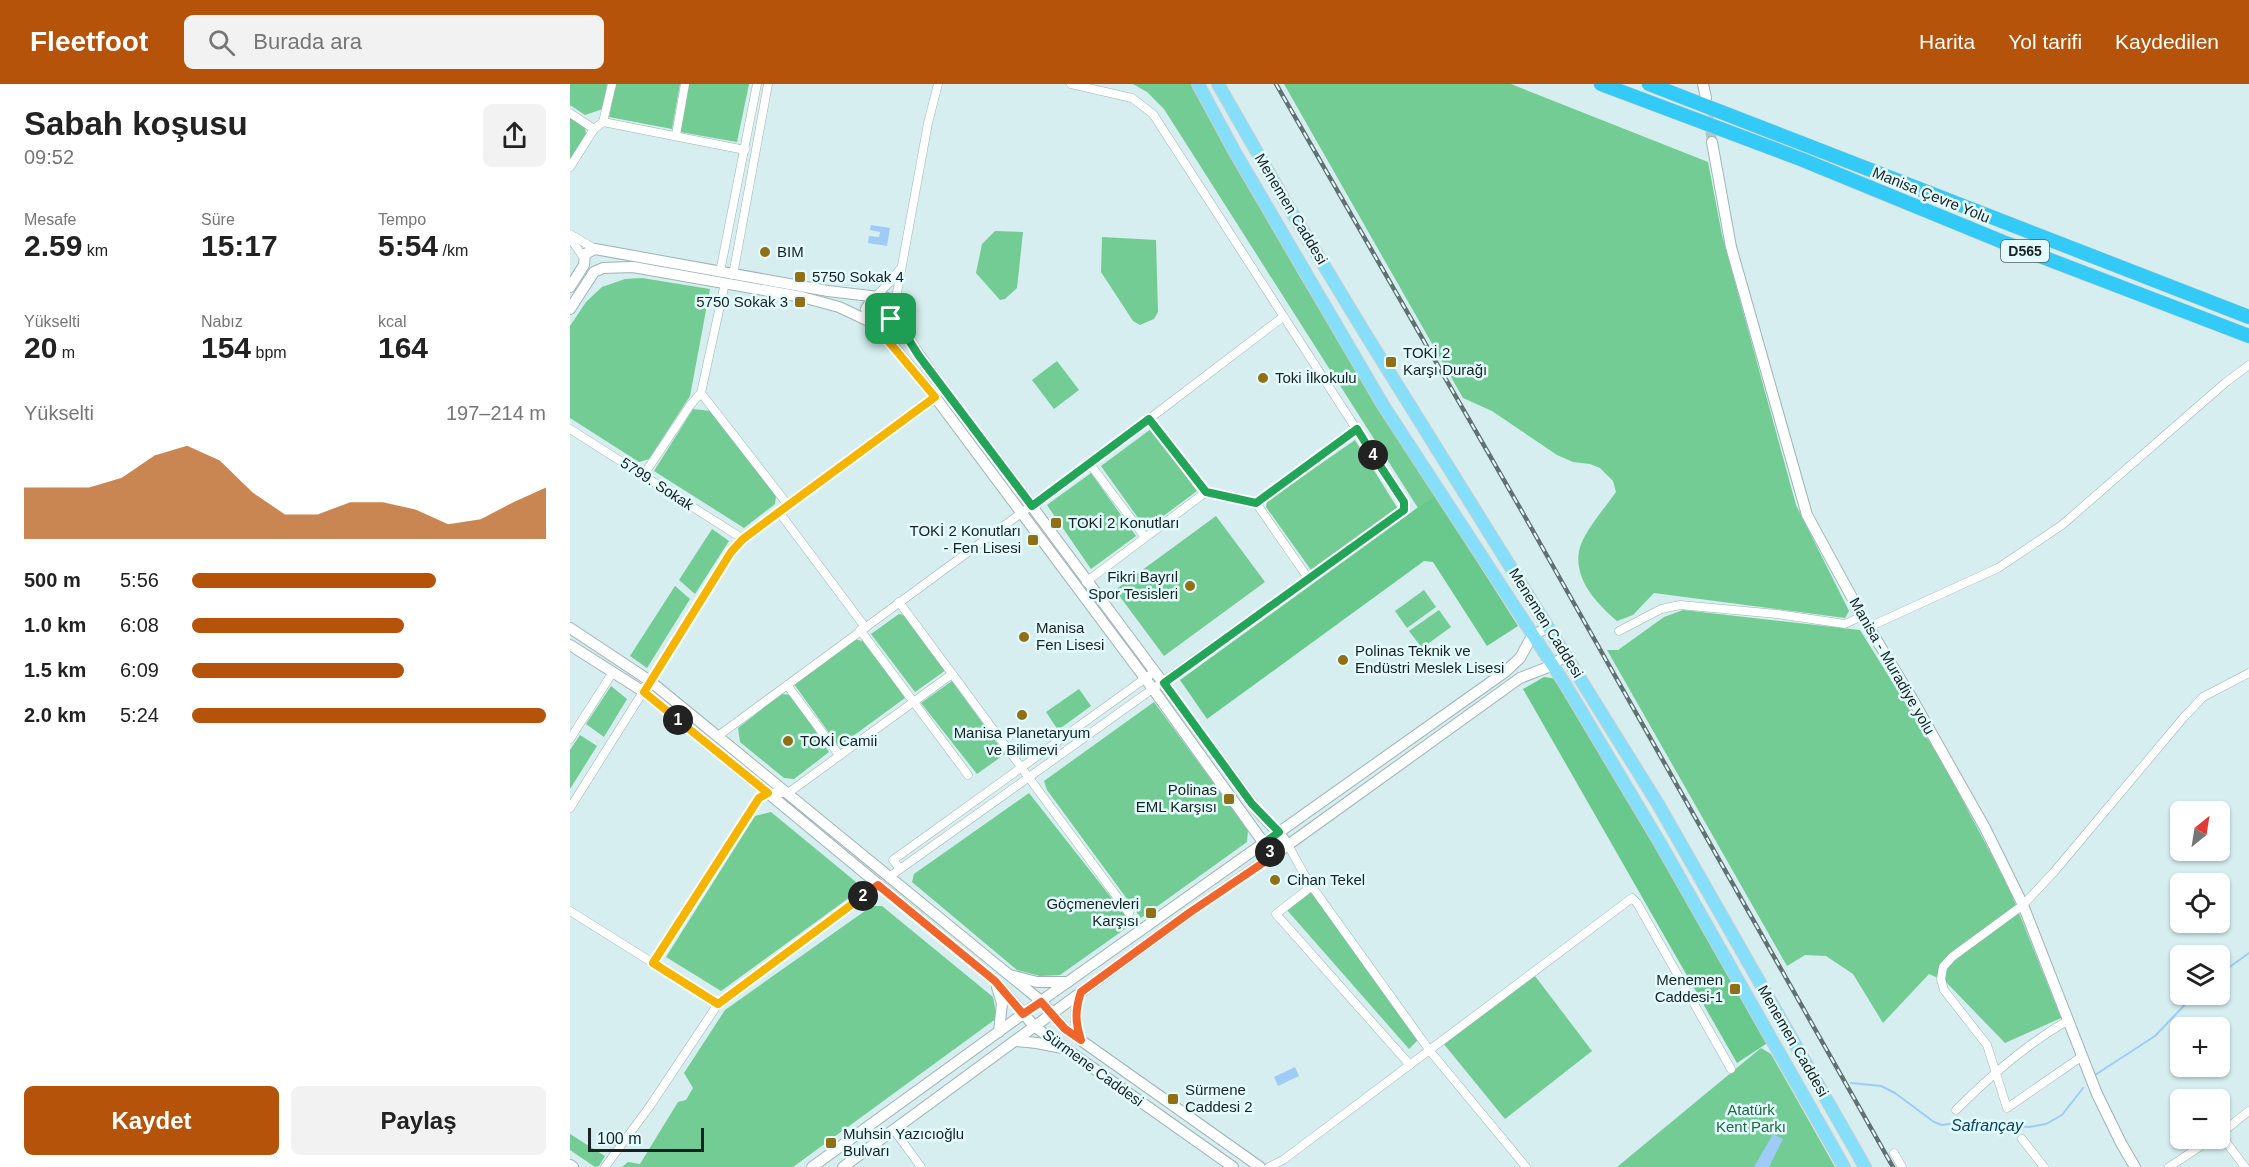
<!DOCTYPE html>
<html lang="tr">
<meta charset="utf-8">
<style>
body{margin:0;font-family:Arial,sans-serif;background:#f2f2f2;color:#222;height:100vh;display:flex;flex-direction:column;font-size:22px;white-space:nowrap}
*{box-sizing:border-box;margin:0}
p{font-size:20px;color:#767676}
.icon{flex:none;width:33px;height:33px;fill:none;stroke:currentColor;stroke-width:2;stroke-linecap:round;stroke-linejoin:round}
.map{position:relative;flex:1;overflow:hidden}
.sheet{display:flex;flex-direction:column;background:#fff;width:570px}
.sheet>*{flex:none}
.needle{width:39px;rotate:30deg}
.tools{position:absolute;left:1600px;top:717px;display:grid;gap:12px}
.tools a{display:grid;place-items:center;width:60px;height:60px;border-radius:9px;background:#fff;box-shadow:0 2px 4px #0004;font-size:30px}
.scale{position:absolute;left:18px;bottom:15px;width:116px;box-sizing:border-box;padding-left:6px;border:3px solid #192222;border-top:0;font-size:16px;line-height:21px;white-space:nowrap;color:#192222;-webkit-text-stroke:4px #e3fbfc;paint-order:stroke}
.pin{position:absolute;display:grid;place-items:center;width:51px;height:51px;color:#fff;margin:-26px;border-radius:12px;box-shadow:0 3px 9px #0006}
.km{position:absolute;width:30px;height:30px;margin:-15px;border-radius:50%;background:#222;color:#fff;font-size:16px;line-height:30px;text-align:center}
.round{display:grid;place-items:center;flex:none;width:63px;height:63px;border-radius:9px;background:#f2f2f2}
.head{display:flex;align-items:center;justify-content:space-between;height:102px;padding:0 24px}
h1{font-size:33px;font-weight:700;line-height:45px}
.metrics{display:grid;grid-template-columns:repeat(3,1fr);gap:9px;height:102px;padding:6px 24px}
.metrics div{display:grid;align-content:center}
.metrics b{font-size:30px;font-weight:700}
.metrics small{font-size:16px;font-weight:400}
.metrics p{font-size:16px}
.chart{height:168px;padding:12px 24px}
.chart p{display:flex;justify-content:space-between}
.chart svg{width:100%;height:108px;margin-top:6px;fill:#b45309;opacity:.7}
.cta{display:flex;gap:12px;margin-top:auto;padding:12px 24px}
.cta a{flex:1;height:69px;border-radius:9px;background:#b45309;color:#fff;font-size:24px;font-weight:700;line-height:69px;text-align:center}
.cta a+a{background:#f2f2f2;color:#222}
ul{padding:0 24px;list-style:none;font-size:20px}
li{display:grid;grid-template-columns:96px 72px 1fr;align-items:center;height:45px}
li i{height:15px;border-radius:8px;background:#b45309}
header{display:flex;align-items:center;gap:36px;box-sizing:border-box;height:84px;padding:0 30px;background:#b45309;color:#fff}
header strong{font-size:28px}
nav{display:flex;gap:33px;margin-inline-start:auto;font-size:21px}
.search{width:420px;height:54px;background:#f2f2f2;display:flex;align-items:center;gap:15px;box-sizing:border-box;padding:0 21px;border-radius:9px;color:#767676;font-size:22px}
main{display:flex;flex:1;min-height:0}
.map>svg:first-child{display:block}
.green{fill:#72cc93}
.forest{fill:#69c98d}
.water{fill:#9eccf6}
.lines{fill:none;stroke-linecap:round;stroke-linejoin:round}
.stream{stroke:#9eccf6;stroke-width:2}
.secondary-tunnel{stroke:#b0c5c6;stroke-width:10;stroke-dasharray:10 5;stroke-linecap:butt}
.street-casing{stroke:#9db4b5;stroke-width:9}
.secondary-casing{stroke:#9db4b5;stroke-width:12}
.primary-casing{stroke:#cccece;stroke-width:14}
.highway-casing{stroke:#cccece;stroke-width:15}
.street{stroke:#fff;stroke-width:8}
.secondary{stroke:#fff;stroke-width:10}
.primary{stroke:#85dffa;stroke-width:12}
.highway{stroke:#33caf7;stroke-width:14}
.rail-casing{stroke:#617070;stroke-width:4.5}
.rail{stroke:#e3fbfc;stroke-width:2;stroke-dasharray:7;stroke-linecap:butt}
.split-1-casing{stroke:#fff;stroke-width:12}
.split-2-casing{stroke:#fff;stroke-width:12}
.split-3-casing{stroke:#fff;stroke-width:12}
.split-4-casing{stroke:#fff;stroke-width:12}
.split-5-casing{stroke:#fff;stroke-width:12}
.split-1{stroke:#f5b400;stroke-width:8}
.split-2{stroke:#f5b400;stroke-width:8}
.split-3{stroke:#f0652b;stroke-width:8}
.split-4{stroke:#22a559;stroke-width:8}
.split-5{stroke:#22a559;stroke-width:8}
.poi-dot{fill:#916f15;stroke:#e3fbfc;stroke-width:2}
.labels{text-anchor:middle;stroke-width:5;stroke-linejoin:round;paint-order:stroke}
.shield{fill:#e3fbfc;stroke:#566363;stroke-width:1.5}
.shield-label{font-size:14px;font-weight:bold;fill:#192222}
.street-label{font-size:15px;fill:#192222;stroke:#e3fbfc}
.poi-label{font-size:15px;fill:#192222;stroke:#e3fbfc;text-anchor:start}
.park-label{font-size:15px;fill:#21663f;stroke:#e3fbfc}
.water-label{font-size:16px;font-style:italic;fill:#04436f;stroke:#e3fbfc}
</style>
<header>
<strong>Fleetfoot</strong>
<div class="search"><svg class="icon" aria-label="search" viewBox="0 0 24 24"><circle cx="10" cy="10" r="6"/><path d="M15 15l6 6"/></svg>Burada ara</div>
<nav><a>Harita</a><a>Yol tarifi</a><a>Kaydedilen</a></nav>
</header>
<main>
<section class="sheet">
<div class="head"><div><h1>Sabah koşusu</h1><p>09:52</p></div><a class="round"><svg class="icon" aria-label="share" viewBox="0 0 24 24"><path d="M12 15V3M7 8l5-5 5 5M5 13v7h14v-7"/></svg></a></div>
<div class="metrics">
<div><p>Mesafe</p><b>2.59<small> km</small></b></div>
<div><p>Süre</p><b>15:17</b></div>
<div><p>Tempo</p><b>5:54<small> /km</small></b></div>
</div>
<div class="metrics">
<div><p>Yükselti</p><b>20<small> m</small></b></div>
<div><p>Nabız</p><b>154<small> bpm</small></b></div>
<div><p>kcal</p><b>164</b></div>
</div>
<div class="chart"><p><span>Yükselti</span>197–214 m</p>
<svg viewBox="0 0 160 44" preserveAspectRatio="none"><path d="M0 44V23L10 23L20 23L30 19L40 10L50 6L60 12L70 25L80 34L90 34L100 29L110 29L120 32L130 38L140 36L150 29L160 23V44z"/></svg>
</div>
<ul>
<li><b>500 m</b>5:56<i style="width:69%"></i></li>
<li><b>1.0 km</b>6:08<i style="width:60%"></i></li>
<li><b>1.5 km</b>6:09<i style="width:60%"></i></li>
<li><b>2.0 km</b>5:24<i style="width:100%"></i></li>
</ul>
<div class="cta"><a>Kaydet</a><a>Paylaş</a></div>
</section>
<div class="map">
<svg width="1679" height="1083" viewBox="0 0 1679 1083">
<rect width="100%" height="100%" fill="#d6eeef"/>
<g class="green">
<polygon points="0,0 37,0 33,25 15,31 0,21"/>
<polygon points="46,0 110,0 102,45 39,33"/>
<polygon points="119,0 179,0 167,58 110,48"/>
<polygon points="563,0 622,0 730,193 865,411 848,424 594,25 577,8"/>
<path d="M 714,0 L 941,0 L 1138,78 L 1152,151 L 1226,421 L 1279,527 L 1275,534 L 1084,509 L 1063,531 L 1047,537 C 1027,520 1004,496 1009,467 C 1013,448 1035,424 1046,408 L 1043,397 L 1030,384 L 1020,380 L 1003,378 L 987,371 L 922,327 L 893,314 Z"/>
<polygon points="0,34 15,42 16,52 0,76"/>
<polygon points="425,147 453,148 447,204 435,215 430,216 406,189 412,160"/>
<polygon points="532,153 586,156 588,228 584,235 570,241 563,237 531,188"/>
<polygon points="72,194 140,205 120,312 79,375 69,378 0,334 0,242 16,218 32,203 55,195"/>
<polygon points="487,277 509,306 484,325 462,296"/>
<polygon points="123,325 141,327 206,412 205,420 174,444 84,387"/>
<polygon points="581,345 627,407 576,445 531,382"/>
<polygon points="785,356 828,425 741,486 696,423 697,417"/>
<polygon points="521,389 566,452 521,485 477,421"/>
<polygon points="646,432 695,498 594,572 545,506"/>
<polygon points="142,445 159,457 125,510 109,496"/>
<polygon points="105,502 120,515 77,584 60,572"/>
<polygon points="854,506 866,523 837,544 825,527"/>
<polygon points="869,526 881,543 852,564 839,547"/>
<polygon points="1113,526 1290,546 1375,683 1439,804 1491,934 1435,959 1375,897 1359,890 1313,939 1283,890 1256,872 1235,871 1217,882 1037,566 1048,566 1094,533"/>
<polygon points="329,530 335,531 376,586 345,608 301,550"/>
<polygon points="284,555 296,558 335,614 272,660 267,660 224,600"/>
<polygon points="382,597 435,670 407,690 351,619"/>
<polygon points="41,602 57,615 34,653 16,640"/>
<polygon points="509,605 521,622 488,646 476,628"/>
<polygon points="211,610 222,611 259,668 224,695 214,694 170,658 168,644"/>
<polygon points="584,618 678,746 677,758 571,834 477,706 474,697"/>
<polygon points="10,651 27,662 0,705 0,666"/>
<polygon points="459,709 562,840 490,891 470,892 447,886 342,798 344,790"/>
<polygon points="201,728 286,798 287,808 151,907 96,873 185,732"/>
<polygon points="741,807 848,956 839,965 717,826"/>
<polygon points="302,822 312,822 423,913 427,934 223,1083 52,1083 58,1078 70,1080 108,1018 116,1016 123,1004 114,989 155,926"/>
<polygon points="965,892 1022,967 935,1035 873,959"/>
<polygon points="1191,964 1201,970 1265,1083 1047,1083"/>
<polygon points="0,1050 35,1072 29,1082 25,1083 0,1066"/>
</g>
<g class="forest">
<polygon points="865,411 948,542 917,562 863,478 854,477 637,635 610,596"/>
<polygon points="974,593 987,595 1202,956 1167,979 953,605"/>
</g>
<g class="water">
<polygon points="301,141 320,144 317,162 298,159 299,152 309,153 310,148 300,146"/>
<polygon points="725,983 729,992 708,1002 704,993"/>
<polygon points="1203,1050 1213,1055 1199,1083 1184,1083"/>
</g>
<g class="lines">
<g class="stream">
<polyline points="1650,890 1679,869"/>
<polyline points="1525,991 1585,952 1625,910"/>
<polyline points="1281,999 1311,1002 1325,1009 1364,1038 1372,1041 1392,1038 1459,1043 1476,1040 1492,1031 1513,1004"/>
</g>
<polyline class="secondary-tunnel" points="1136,17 1142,58"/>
<g class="street-casing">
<g id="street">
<polyline points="501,0 562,14 583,30 834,419 834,426 738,494"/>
<polyline points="0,29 24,45"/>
<polyline points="33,38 175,66"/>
<polyline points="106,51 115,0"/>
<polyline points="0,83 24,45 33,38 42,0"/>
<polyline points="0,150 25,165"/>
<polyline points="0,154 14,174"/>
<polyline points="150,188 187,0"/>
<polyline points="163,191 198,0"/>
<polyline points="155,199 131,309 218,421"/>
<polyline points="304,214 319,199 330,185"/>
<polyline points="324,225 358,39 368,0"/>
<polyline points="579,335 636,408"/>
<polyline points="0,345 173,455"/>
<polyline points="519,379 575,453"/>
<polyline points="73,392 121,320 131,309"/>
<polyline points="209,428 295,543"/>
<polyline points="516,498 636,408 686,419 787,345"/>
<polyline points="329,518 559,829"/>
<polyline points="1299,543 1428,484 1492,441 1655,299 1679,281"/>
<polyline points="290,546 398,691"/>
<polyline points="1049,547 1091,525 1110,521 1207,530 1275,540 1292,532"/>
<polyline points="217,601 269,671"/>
<polyline points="148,652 579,335 713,233"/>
<polyline points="0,655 43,588"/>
<polyline points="0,724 161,468 173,455 209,428 365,313"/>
<polyline points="718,761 738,797 860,967 956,1083"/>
<polyline points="330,785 323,776 584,588"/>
<polyline points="319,793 738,494 686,419"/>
<polyline points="742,802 706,830 840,981"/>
<polyline points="0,827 83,879 189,714 198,709 218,709 382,590"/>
<polyline points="148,920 308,801"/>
<polyline points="1511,973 1437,1024 1417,961 1374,906 1371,895 1373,883 1382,873 1453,821 1484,788 1614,633 1633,613 1679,589"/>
<path d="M 1386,1026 C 1420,992 1455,961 1497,937"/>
<polyline points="324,1046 351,1083"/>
<polyline points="1650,1050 1675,1083"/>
<polyline points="1650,1050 1679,1027"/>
<polyline points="1452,1055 1474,1083"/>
<polyline points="1324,1069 1332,1083"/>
<polyline points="35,1083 80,1022 148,920 83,879"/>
<polyline points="699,1083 713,1076 1062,814 1067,819 1161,985"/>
<polyline points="1599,1083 1643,1054"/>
</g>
</g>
<g class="secondary-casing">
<g id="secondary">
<polyline points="1133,0 1136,14"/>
<polyline points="1142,58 1161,163 1237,431 1292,532 1340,611 1415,744 1453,821 1527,1010 1551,1059 1565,1083"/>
<path d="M 0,203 L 14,181 L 15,170 L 25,165 L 258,207 L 317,214 C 325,221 326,231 318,238 L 305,240"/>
<polyline points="0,225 24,188 33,184 63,183 232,213 269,223 305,240 365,313 583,605 703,772"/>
<path d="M 323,231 C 364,298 415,358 461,421 C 534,520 608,618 680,717 C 691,733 707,745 718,761"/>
<polyline points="301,237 296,225 303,214"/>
<polyline points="0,544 80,597 471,917 495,945 690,1083"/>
<polyline points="0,561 74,608 198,709 425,897 465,943 663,1083"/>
<polyline points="440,891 467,898 498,898"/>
<polyline points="427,903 432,919 429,948"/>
<path d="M 510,955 C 505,938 505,925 511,908"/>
<polyline points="445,957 467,959 492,964"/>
<polyline points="0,1081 3,1083"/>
<polyline points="242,1083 471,917 935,588 950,574 962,552 978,543"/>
<polyline points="273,1083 619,829 718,761 950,594 981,582 996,571"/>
</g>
</g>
<g class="primary-casing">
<g id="primary">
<polyline points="628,0 666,70 813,321 995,600 1090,759 1274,1083"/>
<polyline points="648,0 715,117 793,246 1088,720 1295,1083"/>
</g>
</g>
<g class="highway-casing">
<g id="highway">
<polyline points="1031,0 1233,76 1433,158 1679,252"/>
<polyline points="1079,0 1679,233"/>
</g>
</g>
<use href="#street" class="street"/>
<use href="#secondary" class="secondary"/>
<use href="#primary" class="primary"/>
<use href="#highway" class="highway"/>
<g class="rail-casing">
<polyline id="rail" points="706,0 954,431 1323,1083"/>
</g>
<use href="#rail" class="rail"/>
</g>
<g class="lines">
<g class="split-1-casing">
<polyline id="split-1" points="108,636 74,608 161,468 173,455 209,428 365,313 304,240 313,240 321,235"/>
</g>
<g class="split-2-casing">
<polyline id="split-2" points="108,636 198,709 189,714 83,879 148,920 293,812"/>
</g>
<g class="split-3-casing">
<path id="split-3" d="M 293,812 L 308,801 L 425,897 L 453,930 L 471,918 L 495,945 L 511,956 C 505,938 505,926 511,908 L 619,829 L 703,772 L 700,768"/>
</g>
<g class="split-4-casing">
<polyline id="split-4" points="700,768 694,759 709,748 682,720 594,599 834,426 834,418 803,371"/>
</g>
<g class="split-5-casing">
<polyline id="split-5" points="321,235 323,231 349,272 462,422 579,335 636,408 686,419 787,345 803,371"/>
</g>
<use href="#split-1" class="split-1"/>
<use href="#split-2" class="split-2"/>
<use href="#split-3" class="split-3"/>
<use href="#split-4" class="split-4"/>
<use href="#split-5" class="split-5"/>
</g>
<g class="poi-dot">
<circle cx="195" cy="168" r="6"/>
<rect x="224" y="187" width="12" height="12" rx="3"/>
<rect x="224" y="212" width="12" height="12" rx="3"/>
<rect x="815" y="272" width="12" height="12" rx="3"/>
<circle cx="693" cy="294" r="6"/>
<rect x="480" y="433" width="12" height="12" rx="3"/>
<rect x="457" y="450" width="12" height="12" rx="3"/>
<circle cx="620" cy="502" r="6"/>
<circle cx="454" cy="553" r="6"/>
<circle cx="773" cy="576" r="6"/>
<circle cx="452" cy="631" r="6"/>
<circle cx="218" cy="657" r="6"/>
<rect x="653" y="709" width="12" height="12" rx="3"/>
<circle cx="705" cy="796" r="6"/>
<rect x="575" y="823" width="12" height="12" rx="3"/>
<rect x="1159" y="899" width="12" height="12" rx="3"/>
<rect x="597" y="1009" width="12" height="12" rx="3"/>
<rect x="255" y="1053" width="12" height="12" rx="3"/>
</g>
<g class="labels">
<rect class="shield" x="1431" y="156" width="48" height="22" rx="4.5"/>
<g class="shield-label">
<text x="1455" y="172">D565</text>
</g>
<g class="street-label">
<text transform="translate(1361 111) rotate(22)" y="5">Manisa Çevre Yolu</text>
<text transform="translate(721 125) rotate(59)" y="5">Menemen Caddesi</text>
<text transform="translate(87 400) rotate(33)" y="5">5799. Sokak</text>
<text transform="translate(976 539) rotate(58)" y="5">Menemen Caddesi</text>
<text transform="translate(1322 582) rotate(60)" y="5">Manisa - Muradiye yolu</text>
<text transform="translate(1223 957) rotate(60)" y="5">Menemen Caddesi</text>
<text transform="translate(523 984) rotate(36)" y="5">Sürmene Caddesi</text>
</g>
<g class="poi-label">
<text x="207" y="173">BIM</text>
<text x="242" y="198">5750 Sokak 4</text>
<text x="218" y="223" text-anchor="end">5750 Sokak 3</text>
<text x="833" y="274">TOKİ 2<tspan x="833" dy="17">Karşı Durağı</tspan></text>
<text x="705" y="299">Toki İlkokulu</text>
<text x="498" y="444">TOKİ 2 Konutları</text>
<text x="451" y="452" text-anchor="end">TOKİ 2 Konutları<tspan x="451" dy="17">- Fen Lisesi</tspan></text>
<text x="608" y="498" text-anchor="end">Fikri Bayrıl<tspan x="608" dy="17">Spor Tesisleri</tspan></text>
<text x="466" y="549">Manisa<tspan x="466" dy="17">Fen Lisesi</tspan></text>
<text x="785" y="572">Polinas Teknik ve<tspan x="785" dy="17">Endüstri Meslek Lisesi</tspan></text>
<text x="452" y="654" text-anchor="middle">Manisa Planetaryum<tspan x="452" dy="17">ve Bilimevi</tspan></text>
<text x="230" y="662">TOKİ Camii</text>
<text x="647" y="711" text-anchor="end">Polinas<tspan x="647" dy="17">EML Karşısı</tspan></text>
<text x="717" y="801">Cihan Tekel</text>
<text x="569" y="825" text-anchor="end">Göçmenevleri<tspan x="569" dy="17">Karşısı</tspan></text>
<text x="1153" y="901" text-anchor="end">Menemen<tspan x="1153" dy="17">Caddesi-1</tspan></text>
<text x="615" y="1011">Sürmene<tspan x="615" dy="17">Caddesi 2</tspan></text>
<text x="273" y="1055">Muhsin Yazıcıoğlu<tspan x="273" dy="17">Bulvarı</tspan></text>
</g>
<g class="park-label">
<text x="1181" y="1031">Atatürk<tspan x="1181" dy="17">Kent Parkı</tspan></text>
</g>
<g class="water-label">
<text x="1417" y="1047">Safrançay</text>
</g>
</g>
</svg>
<div class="tools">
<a><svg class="needle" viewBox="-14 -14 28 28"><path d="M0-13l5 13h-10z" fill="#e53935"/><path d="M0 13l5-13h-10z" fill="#767676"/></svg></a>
<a><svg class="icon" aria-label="locate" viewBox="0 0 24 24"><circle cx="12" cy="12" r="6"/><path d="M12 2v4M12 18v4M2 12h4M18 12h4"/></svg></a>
<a><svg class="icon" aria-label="layers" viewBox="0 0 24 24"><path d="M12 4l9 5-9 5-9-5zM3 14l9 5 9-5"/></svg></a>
<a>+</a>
<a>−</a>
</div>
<div class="scale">100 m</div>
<div class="pin" style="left:321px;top:235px;background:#1e9e55"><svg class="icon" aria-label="arrive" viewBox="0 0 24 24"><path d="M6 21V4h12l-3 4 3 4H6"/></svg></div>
<b class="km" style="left:108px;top:636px">1</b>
<b class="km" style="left:293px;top:812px">2</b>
<b class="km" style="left:700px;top:768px">3</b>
<b class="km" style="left:803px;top:371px">4</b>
</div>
</main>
